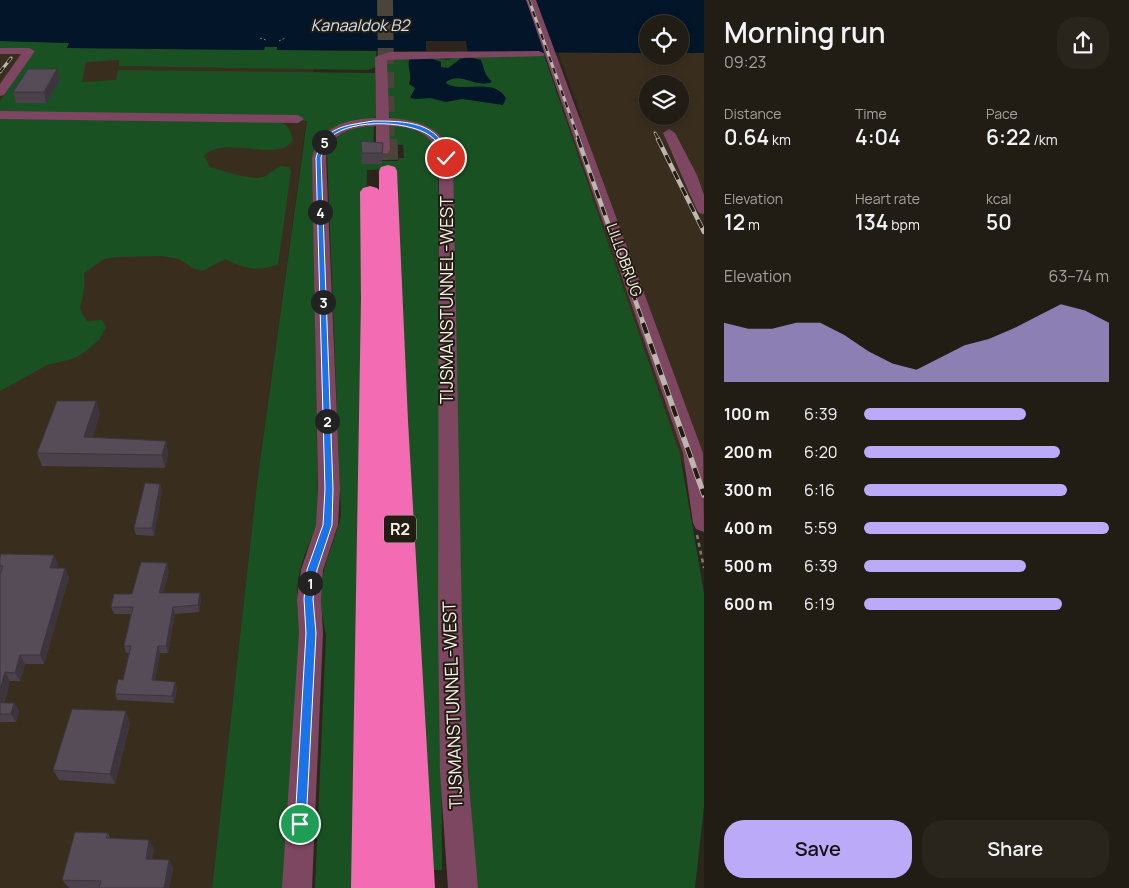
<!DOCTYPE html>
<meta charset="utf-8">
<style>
body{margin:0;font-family:Manrope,sans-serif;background:#29251d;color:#f1f3f6;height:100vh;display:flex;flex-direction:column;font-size:19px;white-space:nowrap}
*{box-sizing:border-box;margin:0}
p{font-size:16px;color:#a2a1a0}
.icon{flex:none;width:28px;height:28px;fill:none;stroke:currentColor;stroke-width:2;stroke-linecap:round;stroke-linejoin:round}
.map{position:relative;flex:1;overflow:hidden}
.panel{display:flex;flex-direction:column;background:#211c14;width:425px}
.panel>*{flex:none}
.tools{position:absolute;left:639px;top:15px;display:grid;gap:10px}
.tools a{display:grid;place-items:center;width:50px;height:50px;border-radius:50%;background:#211c14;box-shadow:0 2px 8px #0003,0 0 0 1px #3e3a34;font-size:25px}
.pin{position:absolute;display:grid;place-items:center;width:42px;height:42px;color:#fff;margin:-21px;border:2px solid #fff;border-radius:50%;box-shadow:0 1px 5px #0007}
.km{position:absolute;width:25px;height:25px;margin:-12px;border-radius:50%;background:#222;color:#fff;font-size:14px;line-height:25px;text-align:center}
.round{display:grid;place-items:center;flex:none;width:52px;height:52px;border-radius:20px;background:#29251d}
.summary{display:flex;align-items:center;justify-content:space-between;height:85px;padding:0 20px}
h1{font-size:28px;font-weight:600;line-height:38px}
.metrics{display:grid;grid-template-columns:repeat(3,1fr);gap:8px;height:85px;padding:5px 20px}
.metrics div{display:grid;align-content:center}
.metrics b{font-size:21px;font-weight:600}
.metrics small{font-size:14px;font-weight:400}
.metrics p{font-size:14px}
.chart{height:140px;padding:10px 20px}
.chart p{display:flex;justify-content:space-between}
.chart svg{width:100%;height:90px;margin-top:5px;fill:#baaaf7;opacity:.7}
.primary-button{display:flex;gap:10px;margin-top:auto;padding:10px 20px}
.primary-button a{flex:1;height:58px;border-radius:20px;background:#baaaf7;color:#111;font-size:20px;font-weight:600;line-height:58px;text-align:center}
.primary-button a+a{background:#29251d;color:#f1f3f6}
ul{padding:0 20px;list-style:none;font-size:16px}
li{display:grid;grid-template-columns:80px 60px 1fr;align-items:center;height:38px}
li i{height:12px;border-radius:6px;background:#baaaf7}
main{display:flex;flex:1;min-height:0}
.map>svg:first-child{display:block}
.built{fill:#392e1e;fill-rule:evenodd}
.green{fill:#1a5123}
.water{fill:#021529}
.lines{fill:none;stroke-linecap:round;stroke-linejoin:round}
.highway-tunnel-far1{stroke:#4a443a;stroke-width:16;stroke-dasharray:16 8;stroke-linecap:butt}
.highway-tunnel{stroke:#4a443a;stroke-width:21;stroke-dasharray:21 11;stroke-linecap:butt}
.path-far1{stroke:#827c73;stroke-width:1;stroke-dasharray:2 2;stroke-linecap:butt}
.path{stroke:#827c73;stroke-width:2.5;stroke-dasharray:4 4;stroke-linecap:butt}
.minor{fill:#7d4661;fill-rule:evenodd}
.highway{fill:#f26bb3;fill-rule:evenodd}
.rail-far2-casing{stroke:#bcb6ae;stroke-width:3}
.rail-far1-casing{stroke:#bcb6ae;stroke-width:4.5}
.rail-casing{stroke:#bcb6ae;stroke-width:5.5}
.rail-far2{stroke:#231c12;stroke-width:2;stroke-dasharray:6;stroke-linecap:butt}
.rail-far1{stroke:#231c12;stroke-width:3;stroke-dasharray:9;stroke-linecap:butt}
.rail{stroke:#231c12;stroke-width:4;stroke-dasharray:11;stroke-linecap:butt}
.wall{fill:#4a414b}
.shaded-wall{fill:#3c353d}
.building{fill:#564c57;stroke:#3c353d}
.route{fill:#1a73e8;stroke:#fff}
.labels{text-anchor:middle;stroke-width:4;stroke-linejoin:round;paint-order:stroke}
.far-street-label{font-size:15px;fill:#f7f2eb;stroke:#231c12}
.far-water-label{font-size:16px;font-style:italic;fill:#d0e1f3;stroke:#231c12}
.shield{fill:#231c12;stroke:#b7b2aa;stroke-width:1}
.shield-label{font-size:16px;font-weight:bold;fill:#f7f2eb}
.street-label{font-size:18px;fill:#f7f2eb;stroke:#231c12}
</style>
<main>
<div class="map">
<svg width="704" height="888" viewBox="0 0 704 888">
<rect width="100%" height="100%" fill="#2c251b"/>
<g class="built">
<polygon points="0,41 278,47 277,50 316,51 257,483 212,888 0,888"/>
<path d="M 558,52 L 647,53 L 648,56 L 680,56 L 680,53 L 704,53 L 704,529 L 566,118 L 582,118 ZM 648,84 L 680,84 L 680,116 L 648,116 Z"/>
</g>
<g class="green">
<path d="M 0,41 L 69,43 L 67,48 L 264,50 L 264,47 L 278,47 L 277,50 L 376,51 L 376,67 L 368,70 L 119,66 L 119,60 L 86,62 L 82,82 L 116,80 L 118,70 L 375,73 L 376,117 C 344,134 319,117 313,165 L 318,519 C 313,537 304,553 300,570 C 295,591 297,612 301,632 L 284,888 L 212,888 L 257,483 L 307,121 L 272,119 C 285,123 290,126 293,140 C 278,164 225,134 204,156 L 210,167 L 241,176 L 257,178 L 264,177 L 280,166 L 289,167 L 291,171 L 278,264 C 257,273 245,268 225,259 L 202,271 L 193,268 L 179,259 L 162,256 L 117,257 L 104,259 L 84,273 C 84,279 85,285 84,290 C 82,307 75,304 87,321 L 102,320 L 106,327 L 99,340 L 86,351 L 75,358 L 47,365 L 0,391 L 0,101 L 35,50 L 0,50 Z"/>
<polygon points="467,55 544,55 680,454 704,593 704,806 695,888 476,888 466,734 444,140 389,117 385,63 388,59 426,57 447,60"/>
<path d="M 374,125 L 373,153 L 362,153 L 362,164 L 381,164 L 382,161 L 398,161 L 399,158 L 404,158 L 403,145 L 387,145 L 389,127 C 400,123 423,130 432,140 C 434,143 436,147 438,151 L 442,870 L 431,870 L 393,169 L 367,170 L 353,888 L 315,888 L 326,635 C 321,614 319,592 324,570 C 329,551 337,534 341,515 L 327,152 C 340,128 349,129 374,125 Z"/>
</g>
<g class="water">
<polygon points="0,0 704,0 704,53 680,53 680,24 648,24 647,53 468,52 466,41 426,41 426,51 277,50 277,47 265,47 264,50 67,48 69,43 0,41"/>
<path d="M 469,57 L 481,60 L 486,75 L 492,82 C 475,89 462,71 446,82 L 447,84 C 465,93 493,77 506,98 L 503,105 L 462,99 L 446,102 L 430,98 L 416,99 L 410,98 L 415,88 L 409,84 C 413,76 407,68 409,60 L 411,58 L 430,58 L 441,62 L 441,67 L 448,68 L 460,59 Z"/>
</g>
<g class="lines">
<polyline class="highway-tunnel-far1" points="385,0 387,140"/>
<polyline class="highway-tunnel" points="387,139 388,171"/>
<g class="path-far1">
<polyline points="260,38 266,40"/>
<polyline points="279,41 285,38"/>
</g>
<polyline class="path" points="697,535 704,568"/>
<g class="minor">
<polygon points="526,0 536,0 703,453 704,532 696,529 693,523 683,453"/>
<polygon points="0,48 29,48 35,51 4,95 0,96 0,84 21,54 0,54"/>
<path d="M 539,51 L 545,54 L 543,56 L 387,60 L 389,118 C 417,120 445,127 453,158 L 462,623 L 468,772 L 478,888 L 448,888 L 440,772 L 438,623 L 439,158 C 433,132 413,127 389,126 L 390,150 L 388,153 L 378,153 L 376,150 L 376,126 C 351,127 332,131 326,158 L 340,489 L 338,525 L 323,570 L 321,599 L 323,633 L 312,888 L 282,888 L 299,633 L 297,599 L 301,570 L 316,525 L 318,489 L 312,158 C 320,126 346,119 376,118 L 375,58 L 377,56 L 390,52 Z"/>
<polygon points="0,111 298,115 304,119 298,123 0,119"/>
<path d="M 669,129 L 675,133 L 697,175 L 704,195 L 704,214 L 699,213 L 697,210 C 685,184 675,159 663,133 Z"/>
</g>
<polygon class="highway" points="388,165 395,167 397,171 408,421 435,888 393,888 392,819 393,888 351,888 361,298 360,192 363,188 370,186 377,188 379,190 379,171 381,167"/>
<g class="rail-far2-casing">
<g id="rail-far2">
<polyline points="529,0 579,140"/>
<polyline points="0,72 11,58"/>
<polyline points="655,133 659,140"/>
</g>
</g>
<g class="rail-far1-casing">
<g id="rail-far1">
<polyline points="578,139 644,325"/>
<polyline points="658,139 704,232"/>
</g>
</g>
<g class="rail-casing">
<polyline id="rail" points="643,323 704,495"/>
</g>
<use href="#rail-far2" class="rail-far2"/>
<use href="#rail-far1" class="rail-far1"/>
<use href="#rail" class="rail"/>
</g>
<g class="wall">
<polygon points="60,80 46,103 16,103 13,92"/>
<polygon points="361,141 383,143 382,164 362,164"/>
<polygon points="96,401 100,414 92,437 166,441 168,453 165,468 42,466 37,453"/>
<polygon points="160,484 162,491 154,536 136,535 134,528"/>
<polygon points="0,557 58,564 57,568 65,568 69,577 44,664 25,664 20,681 10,681 4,703 14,703 19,711 16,722 0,722"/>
<polygon points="169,571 163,593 201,600 199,612 175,614 168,653 160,653 155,680 177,688 174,703 117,700 115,694 123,680 129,653 126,653 124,646 131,614 114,614 111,607"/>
<polygon points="130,723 115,784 59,780 53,770"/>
<polygon points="108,833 110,838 149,840 154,850 152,859 169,860 173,869 169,888 69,888 62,880"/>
</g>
<g class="shaded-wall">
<polygon points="57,69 60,80 46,103 44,92"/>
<polygon points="96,401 100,414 88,450 84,437"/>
<polygon points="166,441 168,453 165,468 162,455"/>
<polygon points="160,484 162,491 154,536 152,528"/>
<polygon points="54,555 58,564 54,577 50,568"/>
<polygon points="167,563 169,571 161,600 159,593"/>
<polygon points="65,568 69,577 44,664 40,655"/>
<polygon points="200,593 201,600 199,612 198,605"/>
<polygon points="173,607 175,614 168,653 166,646"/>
<polygon points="158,646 160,653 154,687 152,680"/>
<polygon points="20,655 25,664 20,681 15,673"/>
<polygon points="5,672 10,681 1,711 0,709 0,690"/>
<polygon points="175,682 177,688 174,703 172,696"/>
<polygon points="14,703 19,711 16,722 11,714"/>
<polygon points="126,711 130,723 115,784 110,774"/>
<polygon points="149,840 154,850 150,868 146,859"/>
<polygon points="169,860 173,869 169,888 164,888"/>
</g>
<g class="building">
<polygon points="28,69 57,69 44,92 13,92"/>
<polygon points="361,141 383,143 382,153 362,153"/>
<polygon points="57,401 96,401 84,437 166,441 162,455 37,453"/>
<polygon points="145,483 160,484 152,528 134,528"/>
<polygon points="1,554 54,555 50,568 65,568 40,655 20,655 15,673 5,672 0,690 0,575 3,566 0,566 0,557"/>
<polygon points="141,562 167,563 159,593 200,593 198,605 173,607 166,646 158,646 152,680 175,682 172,696 115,694 118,679 123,680 131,646 124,646 133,607 111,607 114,594 132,594"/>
<polygon points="0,703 14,703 11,714 0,714"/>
<polygon points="72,709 126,711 110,774 53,770"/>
<polygon points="75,832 108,833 106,838 149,840 146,859 169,860 164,888 99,888 101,881 62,880"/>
</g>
<path class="route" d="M 373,121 C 404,121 441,121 448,158 L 444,160 C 441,152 441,145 434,139 C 415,120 351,118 331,137 C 325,143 323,150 321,158 L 333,489 L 332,525 L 317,570 L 313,599 L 316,633 L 306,824 L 305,828 L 300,830 L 296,828 L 295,824 L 306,633 L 304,599 L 307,570 L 323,525 L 325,489 L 316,158 C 324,126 344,126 373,121 Z"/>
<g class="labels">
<g class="far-street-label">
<text transform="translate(624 260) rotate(70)" y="5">LILLOBRUG</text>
</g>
<g class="far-water-label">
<text x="360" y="31">Kanaaldok B2</text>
</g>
<rect class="shield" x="384" y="515.5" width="32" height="27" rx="4"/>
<g class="shield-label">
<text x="400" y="535">R2</text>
</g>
<g class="street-label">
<text transform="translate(447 300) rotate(-90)" y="6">TIJSMANSTUNNEL-WEST</text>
<text transform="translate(453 705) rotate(-92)" y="6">TIJSMANSTUNNEL-WEST</text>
</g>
</g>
</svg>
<div class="tools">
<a><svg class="icon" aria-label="locate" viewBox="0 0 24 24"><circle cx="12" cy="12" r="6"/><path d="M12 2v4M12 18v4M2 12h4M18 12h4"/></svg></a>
<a><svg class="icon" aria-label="layers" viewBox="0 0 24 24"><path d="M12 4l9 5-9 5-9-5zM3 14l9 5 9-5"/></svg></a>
</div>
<div class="pin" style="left:300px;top:824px;background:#1e9e55"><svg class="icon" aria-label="arrive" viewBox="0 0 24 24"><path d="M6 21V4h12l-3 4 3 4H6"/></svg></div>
<div class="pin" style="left:446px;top:158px;background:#d93025"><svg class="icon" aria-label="check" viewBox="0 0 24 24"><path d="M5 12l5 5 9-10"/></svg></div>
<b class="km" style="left:310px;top:583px">1</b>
<b class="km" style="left:327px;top:421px">2</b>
<b class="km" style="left:323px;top:302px">3</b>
<b class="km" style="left:320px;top:212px">4</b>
<b class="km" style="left:324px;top:142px">5</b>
</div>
<section class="panel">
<div class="summary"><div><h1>Morning run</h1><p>09:23</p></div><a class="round"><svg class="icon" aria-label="share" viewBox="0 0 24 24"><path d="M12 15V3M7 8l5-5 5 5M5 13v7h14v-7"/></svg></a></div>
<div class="metrics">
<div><p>Distance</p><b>0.64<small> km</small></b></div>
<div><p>Time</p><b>4:04</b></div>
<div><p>Pace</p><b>6:22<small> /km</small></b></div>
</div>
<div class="metrics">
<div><p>Elevation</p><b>12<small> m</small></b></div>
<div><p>Heart rate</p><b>134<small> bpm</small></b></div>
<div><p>kcal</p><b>50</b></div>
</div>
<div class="chart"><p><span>Elevation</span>63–74 m</p>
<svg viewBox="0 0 160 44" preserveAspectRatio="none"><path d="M0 44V15L10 18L20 18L30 15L40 15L50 21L60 29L70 35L80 38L90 32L100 26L110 23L120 18L130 12L140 6L150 9L160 15V44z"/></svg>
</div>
<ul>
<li><b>100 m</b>6:39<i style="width:66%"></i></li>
<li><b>200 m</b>6:20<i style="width:80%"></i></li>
<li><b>300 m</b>6:16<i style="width:83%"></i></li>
<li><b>400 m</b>5:59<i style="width:100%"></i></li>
<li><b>500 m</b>6:39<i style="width:66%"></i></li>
<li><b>600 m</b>6:19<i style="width:81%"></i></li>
</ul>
<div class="primary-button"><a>Save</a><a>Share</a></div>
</section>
</main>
